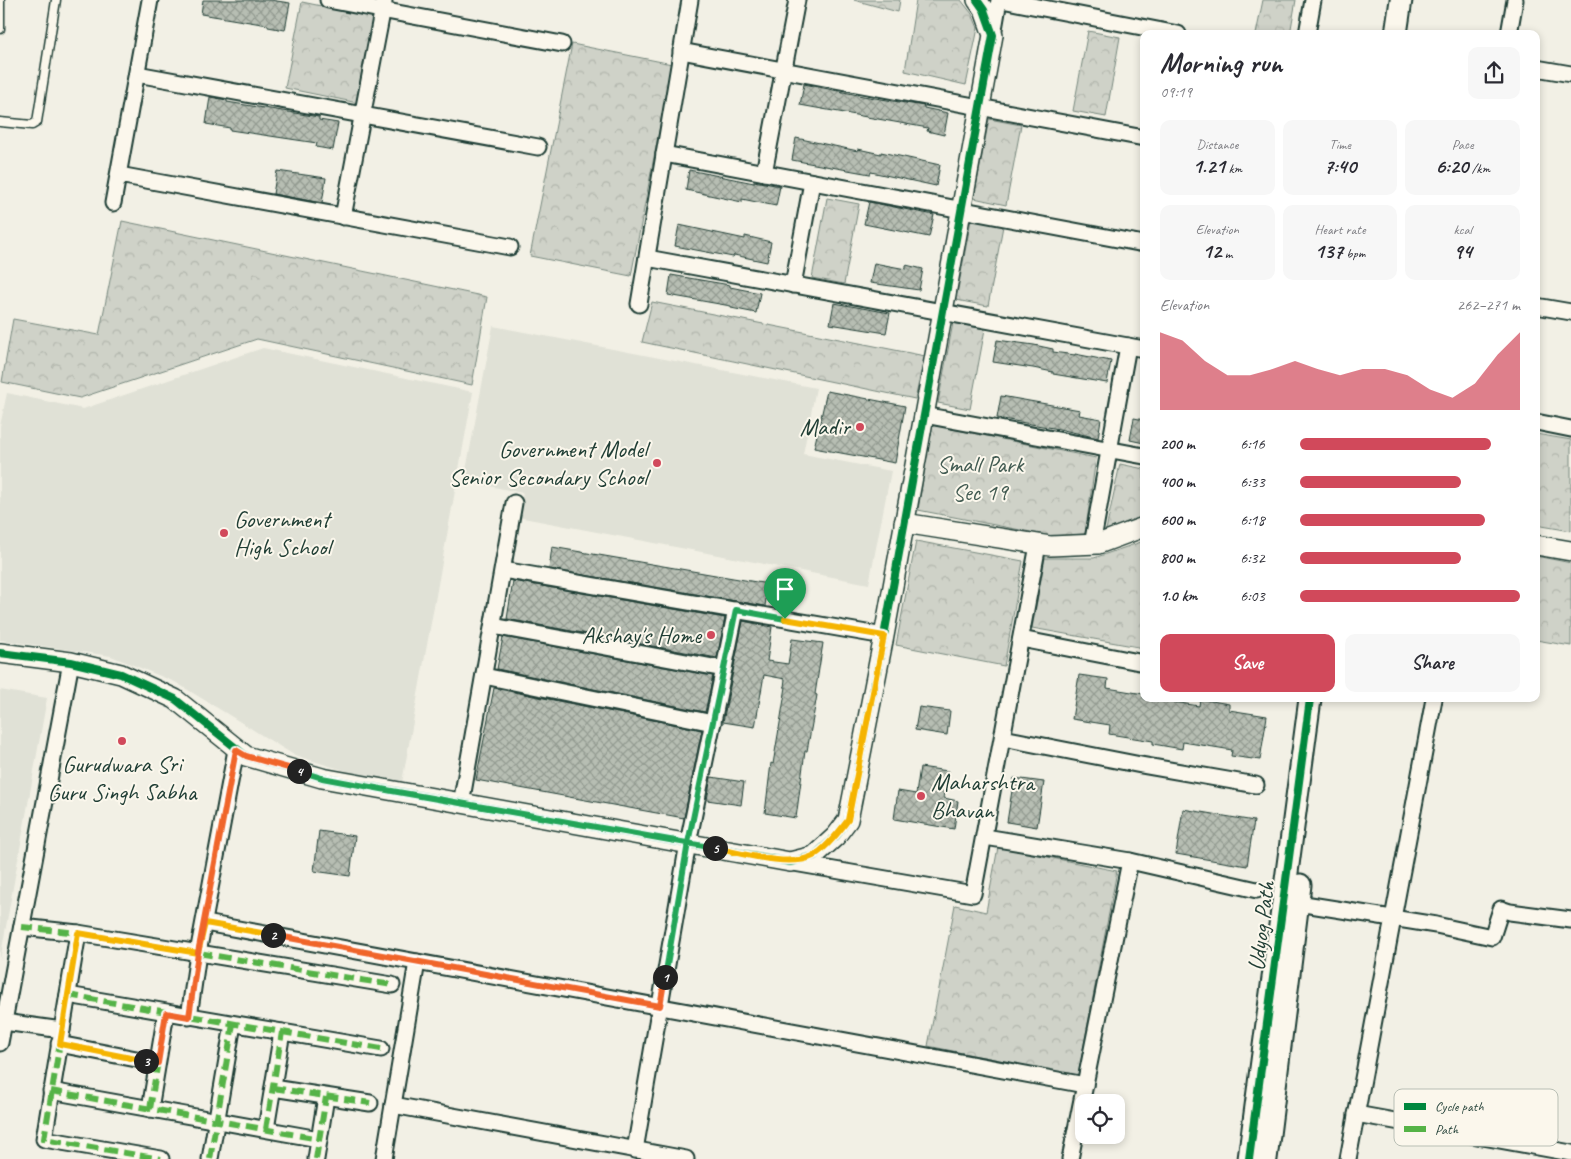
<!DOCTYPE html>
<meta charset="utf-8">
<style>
body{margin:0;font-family:Caveat,sans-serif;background:#f7f7f7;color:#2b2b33;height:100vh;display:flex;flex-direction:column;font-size:19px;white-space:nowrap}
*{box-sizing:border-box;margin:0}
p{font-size:16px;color:#7c7c81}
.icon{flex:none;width:28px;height:28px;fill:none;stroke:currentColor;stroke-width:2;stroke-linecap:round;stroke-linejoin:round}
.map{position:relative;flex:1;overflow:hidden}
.panel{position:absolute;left:1140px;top:30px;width:400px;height:672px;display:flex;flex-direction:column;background:#fff;border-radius:10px;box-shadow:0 2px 8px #0003}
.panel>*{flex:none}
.controls{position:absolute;left:1075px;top:1094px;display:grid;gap:10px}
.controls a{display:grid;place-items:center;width:50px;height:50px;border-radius:10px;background:#fff;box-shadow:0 2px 8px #0003;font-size:25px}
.pin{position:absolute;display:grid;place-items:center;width:42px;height:42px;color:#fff;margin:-51px -21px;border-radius:50% 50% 50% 0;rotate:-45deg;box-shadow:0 0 5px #0007}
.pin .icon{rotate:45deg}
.km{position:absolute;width:25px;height:25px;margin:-12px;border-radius:50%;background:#222;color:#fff;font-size:14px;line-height:25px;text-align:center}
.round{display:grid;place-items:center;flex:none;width:52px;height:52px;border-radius:10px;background:#f7f7f7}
.headline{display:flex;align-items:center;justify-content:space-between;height:85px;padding:0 20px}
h1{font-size:28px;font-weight:600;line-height:38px}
.stats{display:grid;grid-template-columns:repeat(3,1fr);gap:8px;height:85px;padding:5px 20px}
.stats div{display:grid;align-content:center;border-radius:10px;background:#f7f7f7;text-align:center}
.stats b{font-size:21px;font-weight:600}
.stats small{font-size:14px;font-weight:400}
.stats p{font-size:14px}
.chart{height:140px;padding:10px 20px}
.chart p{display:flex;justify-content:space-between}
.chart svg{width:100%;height:90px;margin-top:5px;fill:#d1495b;opacity:.7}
.primary-button{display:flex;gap:10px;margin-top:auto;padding:10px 20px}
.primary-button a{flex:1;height:58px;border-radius:10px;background:#d1495b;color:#fff;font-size:20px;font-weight:600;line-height:58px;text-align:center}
.primary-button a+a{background:#f7f7f7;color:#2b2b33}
ul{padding:0 20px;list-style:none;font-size:16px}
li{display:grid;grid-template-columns:80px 60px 1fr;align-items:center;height:38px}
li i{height:12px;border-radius:6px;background:#d1495b}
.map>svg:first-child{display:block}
.built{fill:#e0e1d6}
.park{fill:url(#park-crowns);stroke:#77887e}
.building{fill:url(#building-cross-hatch);stroke:#1f3d34}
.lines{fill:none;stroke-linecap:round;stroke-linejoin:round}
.service-casing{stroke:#1f3d34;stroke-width:11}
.minor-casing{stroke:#1f3d34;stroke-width:19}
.tertiary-casing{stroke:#1f3d34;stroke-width:22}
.secondary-casing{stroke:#1f3d34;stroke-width:25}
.service{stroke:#fbf7ec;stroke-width:8}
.minor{stroke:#fbf7ec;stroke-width:15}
.tertiary{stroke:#fbf7ec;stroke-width:19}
.secondary{stroke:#fbf7ec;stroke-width:21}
.quiet{stroke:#55b346;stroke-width:6;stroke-dasharray:12 6;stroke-linecap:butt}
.cycleway-casing{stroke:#fbf7ec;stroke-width:11}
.cycleway{stroke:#00873e;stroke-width:8}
.split-1-casing{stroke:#fff;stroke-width:10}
.split-2-casing{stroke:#fff;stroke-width:10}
.split-3-casing{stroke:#fff;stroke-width:10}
.split-4-casing{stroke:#fff;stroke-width:10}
.split-5-casing{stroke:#fff;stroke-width:10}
.split-6-casing{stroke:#fff;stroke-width:10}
.split-1{stroke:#22a559;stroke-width:6}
.split-2{stroke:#f0652b;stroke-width:6}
.split-3{stroke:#f5b400;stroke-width:6}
.split-4{stroke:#f0652b;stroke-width:6}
.split-5{stroke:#22a559;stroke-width:6}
.split-6{stroke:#f5b400;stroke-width:6}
.poi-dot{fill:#d1495b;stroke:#fbf7ec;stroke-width:2}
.labels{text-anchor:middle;stroke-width:4;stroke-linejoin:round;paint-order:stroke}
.poi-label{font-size:24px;fill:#1f3d34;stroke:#fbf7ec;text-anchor:end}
.park-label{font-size:24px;fill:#425b52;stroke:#fbf7ec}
.street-label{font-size:24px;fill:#1f3d34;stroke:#fbf7ec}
.key{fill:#fbf7ec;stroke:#b9bfb5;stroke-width:1}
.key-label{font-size:14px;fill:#1f3d34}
</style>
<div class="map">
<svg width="1571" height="1159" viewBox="0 0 1571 1159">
<defs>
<pattern id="park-crowns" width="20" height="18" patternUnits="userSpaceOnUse" patternTransform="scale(1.25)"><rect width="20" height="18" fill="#cfd2c8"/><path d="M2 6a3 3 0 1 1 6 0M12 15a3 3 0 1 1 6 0" fill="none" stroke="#b1b5ac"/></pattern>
<pattern id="building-cross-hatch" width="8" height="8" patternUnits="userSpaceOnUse" patternTransform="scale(1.25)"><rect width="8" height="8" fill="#b7beb3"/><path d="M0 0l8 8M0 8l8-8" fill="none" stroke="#949c92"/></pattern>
</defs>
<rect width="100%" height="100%" fill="#f2f0e5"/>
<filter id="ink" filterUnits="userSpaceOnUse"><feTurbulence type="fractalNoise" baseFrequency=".02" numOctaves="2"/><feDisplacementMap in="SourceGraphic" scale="10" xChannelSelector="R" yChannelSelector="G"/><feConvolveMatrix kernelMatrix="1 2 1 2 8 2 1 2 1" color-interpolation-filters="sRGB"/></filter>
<g filter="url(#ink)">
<g class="built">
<polygon points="493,326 816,388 803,454 891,471 869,584 518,517 523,493 464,481"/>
<polygon points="263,348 473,392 401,788 294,755 175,682 111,656 0,640 0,426 7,393 83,409"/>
<polygon points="0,690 47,698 0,960"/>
</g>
<g class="park">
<polygon points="854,0 900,0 898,12"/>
<polygon points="916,0 961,0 972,14 978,28 966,85 905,71"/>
<polygon points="1263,0 1296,0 1290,34 1256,34"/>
<polygon points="302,2 375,17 358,103 285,88"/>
<polygon points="1088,31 1120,37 1106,117 1073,111"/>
<polygon points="572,44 672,64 631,276 530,256"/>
<polygon points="989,119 1021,125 1006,205 974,198"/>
<polygon points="827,198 859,204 844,284 812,278"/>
<polygon points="971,220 1003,226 988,306 956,300"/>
<polygon points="122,221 487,297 472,385 257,339 80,398 2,382 13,319 99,335"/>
<polygon points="652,302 925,356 915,399 642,342"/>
<polygon points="953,323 985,329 970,409 938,403"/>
<polygon points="932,425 1096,458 1085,534 1051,536 918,510"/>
<polygon points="1536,434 1571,440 1571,531 1536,525"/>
<polygon points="1120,464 1144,469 1144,516 1106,530"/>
<polygon points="916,541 1023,561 1004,666 896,645"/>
<polygon points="1144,541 1144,648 1032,628 1045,558 1094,558"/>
<polygon points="1536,556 1571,563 1571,646 1536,640"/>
<polygon points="998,847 1117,871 1078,1076 928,1046 955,905 986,912"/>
</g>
<g class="building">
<polygon points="203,0 270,0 290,3 285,30 268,27 268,25 201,14"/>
<polygon points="804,84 863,96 924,106 924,108 948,113 944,135 927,131 928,128 800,105"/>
<polygon points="210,97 227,100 227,102 319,117 319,120 338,123 333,150 316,147 317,143 230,130 230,128 206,124"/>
<polygon points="796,138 858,151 858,149 881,154 881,152 940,165 936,186 871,172 870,174 792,160"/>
<polygon points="689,170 754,183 754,181 780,186 776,206 742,199 742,202 686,190"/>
<polygon points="277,171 326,178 322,203 273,194"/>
<polygon points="869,202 934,215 929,237 864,224"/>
<polygon points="679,225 745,239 745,236 771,242 767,262 734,255 733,257 675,246"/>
<polygon points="874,263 906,269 906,265 923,269 919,290 870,283"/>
<polygon points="671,275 730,285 730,287 760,293 756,313 731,308 731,306 668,295"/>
<polygon points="834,303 890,313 886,333 830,324"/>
<polygon points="997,340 1034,345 1053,349 1053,352 1075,355 1075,354 1111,361 1107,383 1053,374 1053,372 1033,368 993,362"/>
<polygon points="827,391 905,406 895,463 814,448"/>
<polygon points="1001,396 1080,410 1079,415 1101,419 1098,438 1059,429 997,418"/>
<polygon points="1134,418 1144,420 1144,443 1130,440"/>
<polygon points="552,547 768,584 765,606 549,569"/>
<polygon points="513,581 725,618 717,658 507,619"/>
<polygon points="743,621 772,627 767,661 788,664 792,639 823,643 815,694 817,695 813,718 807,751 805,751 796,818 765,813 771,763 773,764 780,723 786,687 784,687 785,679 764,675 755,727 723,722"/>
<polygon points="503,637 713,676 705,712 497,669"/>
<polygon points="1079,675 1108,679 1107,688 1144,694 1144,699 1155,699 1199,706 1200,699 1229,704 1229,710 1267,716 1260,760 1231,756 1232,750 1183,742 1182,749 1153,744 1153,741 1109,734 1110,725 1072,719"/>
<polygon points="494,688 702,730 684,818 476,780"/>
<polygon points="919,707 950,711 947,735 915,730"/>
<polygon points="920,767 948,771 944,798 958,801 954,829 894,819 898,791 916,794"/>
<polygon points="711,777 744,782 741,805 707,800"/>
<polygon points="1014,778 1044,782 1037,827 1007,822"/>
<polygon points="1183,809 1254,821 1247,866 1176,854"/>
<polygon points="319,831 355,836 350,876 314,871"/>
</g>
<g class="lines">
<g class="service-casing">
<g id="service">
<polyline points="0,29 0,0"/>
<polyline points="0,122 32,125 37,122 56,0"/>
</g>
</g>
<g class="minor-casing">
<g id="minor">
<polyline points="328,0 562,44"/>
<polyline points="1002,0 1178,34"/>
<polyline points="1307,34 1313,0"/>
<polyline points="1509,34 1515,0"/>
<polyline points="993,35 999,0"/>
<polyline points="681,51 1144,138"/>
<polyline points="1536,68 1571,74"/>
<polyline points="137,74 538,147"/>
<polyline points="664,154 1144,244"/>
<polyline points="764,173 797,0"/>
<polyline points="119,175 510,247"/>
<polyline points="113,203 150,0"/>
<polyline points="343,217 384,2"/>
<polyline points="647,258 1144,349"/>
<polyline points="793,285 812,182"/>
<polyline points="639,304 690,0"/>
<polyline points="1536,306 1571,312"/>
<polyline points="924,415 1144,456"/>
<polyline points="1536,422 1571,429"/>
<polyline points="1092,545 1128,346"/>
<polyline points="503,570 884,636"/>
<polyline points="493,626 724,669"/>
<polyline points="1021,639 1144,663"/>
<polyline points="484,676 713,723"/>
<polyline points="1003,738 1141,765 1256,785"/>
<polyline points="461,804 514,503"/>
<polyline points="985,837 1130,861 1257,890"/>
<polyline points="794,863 973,894 1038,545"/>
<polyline points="1298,903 1436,925 1492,937 1501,909 1510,912 1571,920"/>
<polyline points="205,923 1085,1085"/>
<polyline points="22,927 78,933 392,985"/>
<polyline points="78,933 44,1139 161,1159"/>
<polyline points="68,995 381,1049"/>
<polyline points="189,1017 198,953 236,750"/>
<polyline points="4,1022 62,1030"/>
<polyline points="0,1043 71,662"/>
<polyline points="59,1044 157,1063"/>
<polyline points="273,1088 370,1103"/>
<polyline points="51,1091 319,1139"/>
<polyline points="393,1105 686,1159"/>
<polyline points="150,1109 166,1013"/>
<polyline points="1356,1114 1571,1153"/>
<polyline points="266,1129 282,1032"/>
<polyline points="635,1150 688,843 736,610"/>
<polyline points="210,1159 233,1024"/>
<polyline points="316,1159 326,1097"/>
<polyline points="384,1159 417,962"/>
<polyline points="1070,1159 1130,861"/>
<polyline points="1348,1159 1434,699"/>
</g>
</g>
<g class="tertiary-casing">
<g id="tertiary">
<polyline points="904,523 1050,546 1098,544 1144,527"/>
<polyline points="1536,545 1571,551"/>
<polyline points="0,653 71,662 121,674 175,699 246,756 322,778 790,862 814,856 836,836 848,820 884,636 993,35 984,10 977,0"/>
</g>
</g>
<g class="secondary-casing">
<g id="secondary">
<polyline points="1396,34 1401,0"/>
<polyline points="1249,1159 1310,699"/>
<polyline points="1266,1159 1300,885"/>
</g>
</g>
<use href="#service" class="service"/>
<use href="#minor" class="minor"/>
<use href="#tertiary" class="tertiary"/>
<use href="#secondary" class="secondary"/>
<g class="quiet">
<polyline points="22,927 78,933 392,985"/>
<polyline points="78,933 44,1139 161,1159"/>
<polyline points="68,995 381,1049"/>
<polyline points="189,1017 198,953 205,923"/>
<polyline points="59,1044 157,1063"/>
<polyline points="273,1088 370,1103"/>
<polyline points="51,1091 319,1139"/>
<polyline points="150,1109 166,1013"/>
<polyline points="266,1129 282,1032"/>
<polyline points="210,1159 233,1024"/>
<polyline points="316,1159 326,1097"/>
</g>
<g class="cycleway-casing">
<g id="cycleway">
<polyline points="0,653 71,662 121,674 175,699 246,756 322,778 790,862 814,856 836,836 848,820 884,636 993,35 984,10 977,0"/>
<polyline points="1249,1159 1310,699"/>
</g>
</g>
<use href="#cycleway" class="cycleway"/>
</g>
</g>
<g class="lines" filter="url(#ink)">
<g class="split-1-casing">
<polyline id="split-1" points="665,977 688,843 736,610 785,619"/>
</g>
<g class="split-2-casing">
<polyline id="split-2" points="273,935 660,1006 665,977"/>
</g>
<g class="split-3-casing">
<polyline id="split-3" points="146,1061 60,1044 78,933 198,953 205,923 273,935"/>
</g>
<g class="split-4-casing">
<polyline id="split-4" points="146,1061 158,1063 166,1013 189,1017 198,953 236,750 246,756 299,771"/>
</g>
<g class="split-5-casing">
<polyline id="split-5" points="299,771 322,778 392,791 715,848"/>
</g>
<g class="split-6-casing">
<path id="split-6" d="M 715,848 C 740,853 790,868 813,856 C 826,849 839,832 848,820 L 884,636 L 785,619"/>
</g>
<use href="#split-1" class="split-1"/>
<use href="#split-2" class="split-2"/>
<use href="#split-3" class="split-3"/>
<use href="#split-4" class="split-4"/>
<use href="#split-5" class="split-5"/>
<use href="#split-6" class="split-6"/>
</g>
<g class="poi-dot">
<circle cx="860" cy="427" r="5"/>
<circle cx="657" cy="463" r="5"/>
<circle cx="224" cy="533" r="5"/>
<circle cx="711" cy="635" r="5"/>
<circle cx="122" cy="741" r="5"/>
<circle cx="921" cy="796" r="5"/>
</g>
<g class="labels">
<g class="poi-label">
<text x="850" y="435">Madir</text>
<text x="647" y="457">Government Model<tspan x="647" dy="28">Senior Secondary School</tspan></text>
<text x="234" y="527" text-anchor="start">Government<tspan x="234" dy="28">High School</tspan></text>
<text x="701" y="643">Akshay's Home</text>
<text x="122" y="772" text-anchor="middle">Gurudwara Sri<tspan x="122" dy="28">Guru Singh Sabha</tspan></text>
<text x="931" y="790" text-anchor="start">Maharshtra<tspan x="931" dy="28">Bhavan</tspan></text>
</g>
<g class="park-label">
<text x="980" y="472">Small Park<tspan x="980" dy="28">Sec 19</tspan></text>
</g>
<g class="street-label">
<text transform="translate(1261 926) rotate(-83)" y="8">Udyog Path</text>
</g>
</g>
<rect x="1394" y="1089" width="164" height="57" rx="8" class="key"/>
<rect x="1404" y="1103" width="22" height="7" fill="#00873e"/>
<rect x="1404" y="1126" width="22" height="6" fill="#55b346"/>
<g class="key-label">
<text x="1435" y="1111">Cycle path</text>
<text x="1435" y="1134">Path</text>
</g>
</svg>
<div class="controls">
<a><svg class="icon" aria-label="locate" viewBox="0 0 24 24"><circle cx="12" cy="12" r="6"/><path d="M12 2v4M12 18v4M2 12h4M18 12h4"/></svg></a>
</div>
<div class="pin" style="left:785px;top:619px;background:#1e9e55"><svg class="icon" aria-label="arrive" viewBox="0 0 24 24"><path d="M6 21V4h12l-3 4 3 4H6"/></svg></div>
<b class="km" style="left:665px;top:977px">1</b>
<b class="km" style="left:273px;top:935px">2</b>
<b class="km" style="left:146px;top:1061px">3</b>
<b class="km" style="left:299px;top:771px">4</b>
<b class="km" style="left:715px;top:848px">5</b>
<section class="panel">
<div class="headline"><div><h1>Morning run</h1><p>09:19</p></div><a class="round"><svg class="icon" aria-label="share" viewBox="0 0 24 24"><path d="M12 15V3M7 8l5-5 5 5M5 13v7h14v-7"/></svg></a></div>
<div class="stats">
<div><p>Distance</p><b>1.21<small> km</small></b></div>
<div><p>Time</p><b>7:40</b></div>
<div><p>Pace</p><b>6:20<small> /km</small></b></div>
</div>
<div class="stats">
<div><p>Elevation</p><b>12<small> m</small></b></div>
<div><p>Heart rate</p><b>137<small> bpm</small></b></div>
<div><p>kcal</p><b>94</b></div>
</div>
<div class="chart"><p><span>Elevation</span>262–271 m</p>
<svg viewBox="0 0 160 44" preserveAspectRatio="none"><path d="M0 44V6L10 10L20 20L30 27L40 27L50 24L60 20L70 24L80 27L90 24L100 24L110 27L120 34L130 38L140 31L150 17L160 6V44z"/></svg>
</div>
<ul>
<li><b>200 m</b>6:16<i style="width:87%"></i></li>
<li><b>400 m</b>6:33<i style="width:73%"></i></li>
<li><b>600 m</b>6:18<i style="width:84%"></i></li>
<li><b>800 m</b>6:32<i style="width:73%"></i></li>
<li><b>1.0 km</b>6:03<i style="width:100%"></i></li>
</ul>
<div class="primary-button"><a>Save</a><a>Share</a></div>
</section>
</div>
